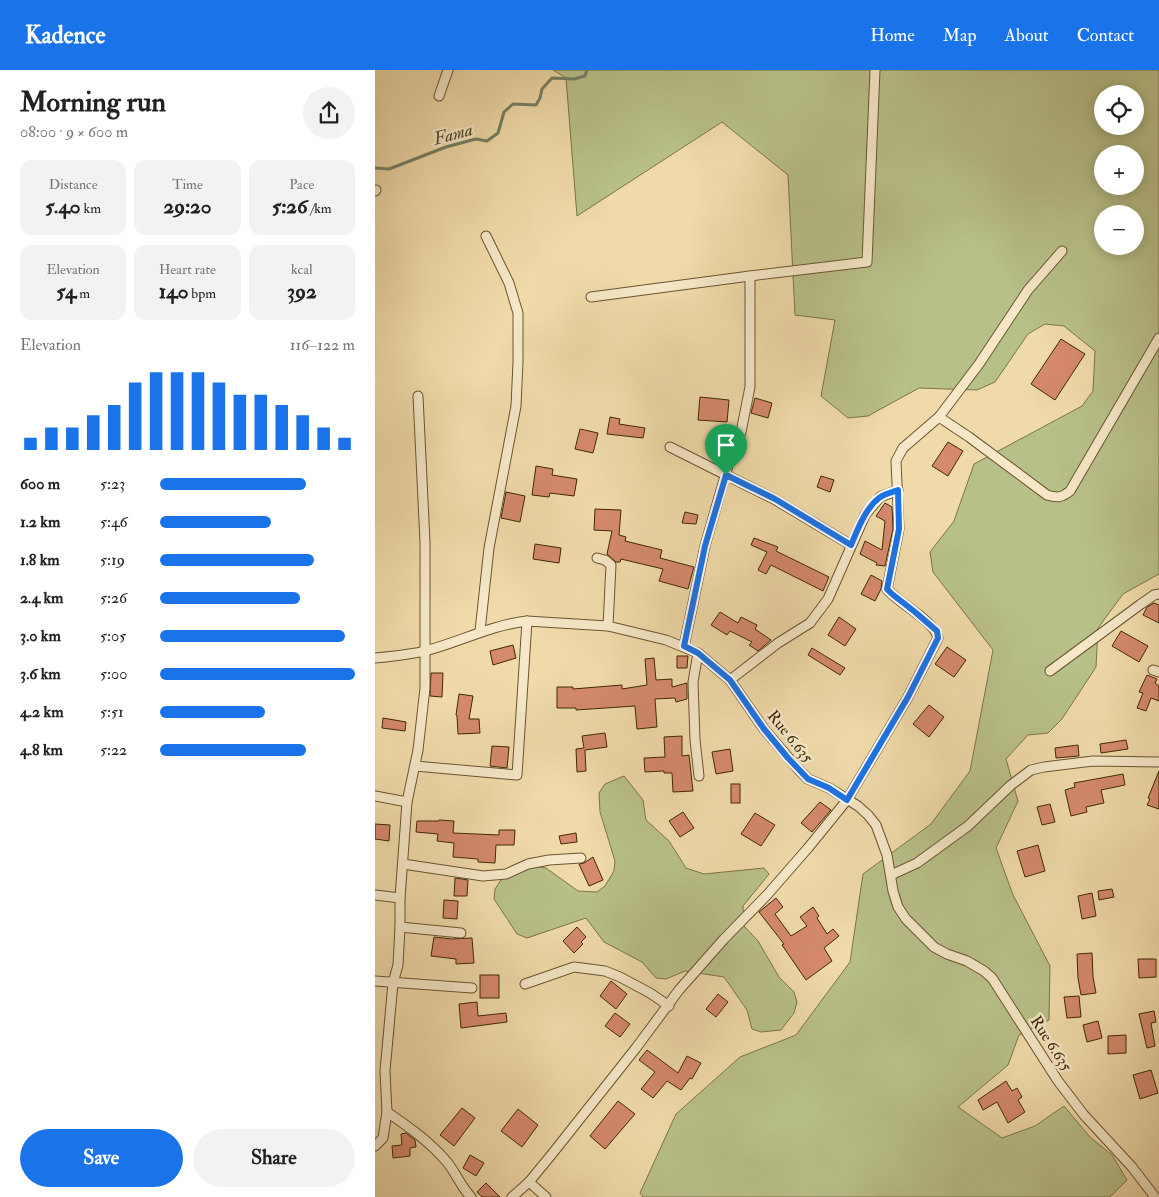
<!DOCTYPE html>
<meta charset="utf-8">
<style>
body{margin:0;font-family:"IM FELL Double Pica",serif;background:#f2f2f2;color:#222;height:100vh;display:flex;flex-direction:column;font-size:19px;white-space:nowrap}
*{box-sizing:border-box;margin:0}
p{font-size:16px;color:#767676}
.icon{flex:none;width:28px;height:28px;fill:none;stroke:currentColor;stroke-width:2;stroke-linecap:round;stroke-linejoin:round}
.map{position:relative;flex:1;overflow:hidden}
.side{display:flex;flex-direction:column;background:#fff;width:375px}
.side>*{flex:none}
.buttons{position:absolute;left:719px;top:15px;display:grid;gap:10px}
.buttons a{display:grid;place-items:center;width:50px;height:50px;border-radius:50%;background:#fff;box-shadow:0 2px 12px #0003;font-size:25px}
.pin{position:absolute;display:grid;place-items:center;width:42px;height:42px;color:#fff;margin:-51px -21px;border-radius:50% 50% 50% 0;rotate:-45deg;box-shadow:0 0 5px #0007}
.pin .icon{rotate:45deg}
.round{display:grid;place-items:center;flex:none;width:52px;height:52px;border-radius:26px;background:#f2f2f2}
.headline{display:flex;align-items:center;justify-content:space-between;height:85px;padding:0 20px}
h1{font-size:28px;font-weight:700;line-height:38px}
.figures{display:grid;grid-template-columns:repeat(3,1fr);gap:8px;height:85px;padding:5px 20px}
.figures div{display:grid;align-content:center;border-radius:12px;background:#f2f2f2;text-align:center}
.figures b{font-size:21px;font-weight:700}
.figures small{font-size:14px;font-weight:400}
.figures p{font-size:14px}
.chart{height:140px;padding:10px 20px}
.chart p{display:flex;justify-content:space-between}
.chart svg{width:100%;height:90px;margin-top:5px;stroke:#1a73e8;stroke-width:6}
.cta{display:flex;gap:10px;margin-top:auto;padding:10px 20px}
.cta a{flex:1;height:58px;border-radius:30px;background:#1a73e8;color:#fff;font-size:20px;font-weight:700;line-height:58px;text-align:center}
.cta a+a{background:#f2f2f2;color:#222}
ul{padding:0 20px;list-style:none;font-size:16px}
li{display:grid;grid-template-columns:80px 60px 1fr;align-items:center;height:38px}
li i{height:12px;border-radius:6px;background:#1a73e8}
header{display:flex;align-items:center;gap:30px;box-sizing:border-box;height:70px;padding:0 25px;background:#1a73e8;color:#fff}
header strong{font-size:24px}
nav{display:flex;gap:28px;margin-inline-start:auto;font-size:18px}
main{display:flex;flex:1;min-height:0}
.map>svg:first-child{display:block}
.green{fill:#b8c089;stroke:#7c7448;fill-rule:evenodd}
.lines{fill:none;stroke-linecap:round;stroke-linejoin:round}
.stream{stroke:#768066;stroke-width:3}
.building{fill:#d5896d;stroke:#3f2807}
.street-casing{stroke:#6b5430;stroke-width:11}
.street{stroke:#f5e7c7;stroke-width:9}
.route-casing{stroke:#fff;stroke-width:10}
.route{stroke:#1a73e8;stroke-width:6}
.labels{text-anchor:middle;stroke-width:5;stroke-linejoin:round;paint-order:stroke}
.street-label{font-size:16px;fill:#3f2807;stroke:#f5e7c7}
.water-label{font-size:18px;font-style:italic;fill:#564d2f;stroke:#f5e7c7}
</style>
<header>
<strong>Kadence</strong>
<nav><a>Home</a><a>Map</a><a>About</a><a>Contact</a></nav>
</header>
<main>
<section class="side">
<div class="headline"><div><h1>Morning run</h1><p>08:00 · 9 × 600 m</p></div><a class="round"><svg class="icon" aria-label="share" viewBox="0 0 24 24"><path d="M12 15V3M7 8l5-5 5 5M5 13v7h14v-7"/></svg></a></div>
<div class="figures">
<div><p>Distance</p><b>5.40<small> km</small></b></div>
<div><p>Time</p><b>29:20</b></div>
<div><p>Pace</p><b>5:26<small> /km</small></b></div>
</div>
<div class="figures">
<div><p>Elevation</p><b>54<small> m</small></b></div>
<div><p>Heart rate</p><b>140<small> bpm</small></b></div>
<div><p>kcal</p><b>392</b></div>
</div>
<div class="chart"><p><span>Elevation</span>116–122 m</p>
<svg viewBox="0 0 160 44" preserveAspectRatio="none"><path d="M5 44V38M15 44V33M25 44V33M35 44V27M45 44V22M55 44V11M65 44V6M75 44V6M85 44V6M95 44V11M105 44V17M115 44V17M125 44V22M135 44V27M145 44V33M155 44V38"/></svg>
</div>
<ul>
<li><b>600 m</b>5:23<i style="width:75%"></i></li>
<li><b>1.2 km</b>5:46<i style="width:57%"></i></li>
<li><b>1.8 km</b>5:19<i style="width:79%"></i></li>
<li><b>2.4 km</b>5:26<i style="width:72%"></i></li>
<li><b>3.0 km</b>5:05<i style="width:95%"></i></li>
<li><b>3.6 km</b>5:00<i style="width:100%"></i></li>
<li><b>4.2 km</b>5:51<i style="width:54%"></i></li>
<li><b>4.8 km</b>5:22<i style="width:75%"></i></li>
</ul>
<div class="cta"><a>Save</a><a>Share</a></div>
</section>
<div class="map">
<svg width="784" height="1127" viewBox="0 0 784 1127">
<rect width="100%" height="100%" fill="#f0daa9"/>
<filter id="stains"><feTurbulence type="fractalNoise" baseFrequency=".004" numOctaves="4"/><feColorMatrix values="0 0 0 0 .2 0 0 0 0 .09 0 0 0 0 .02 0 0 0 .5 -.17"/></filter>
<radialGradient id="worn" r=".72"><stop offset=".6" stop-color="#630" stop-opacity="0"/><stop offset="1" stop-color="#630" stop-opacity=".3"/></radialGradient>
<g class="green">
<path d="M 178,0 L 784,0 L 784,504 L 748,524 L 723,558 L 721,597 L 687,649 L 673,663 L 653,665 L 631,689 L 643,731 L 621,778 L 638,825 L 675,896 L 674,950 L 644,965 L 633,995 L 583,1037 L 627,1068 L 660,1056 L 689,1036 L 715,1067 L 737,1085 L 752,1110 L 735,1127 L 268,1127 L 265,1123 L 301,1044 L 365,987 L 421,965 L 475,892 L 488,804 L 556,754 L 595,701 L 618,580 L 558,502 L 555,482 L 579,451 L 599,394 L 707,336 L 718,321 L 720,281 L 689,256 L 670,254 L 653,264 L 620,312 L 602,320 L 544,318 L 493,346 L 473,348 L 446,326 L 460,250 L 420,245 L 413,105 L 347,52 L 202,146 L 191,8 ZM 728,24 L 760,24 L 760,56 L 728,56 ZM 728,84 L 760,84 L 760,116 L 728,116 ZM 728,144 L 760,144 L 760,176 L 728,176 Z"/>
<polygon points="249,706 268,730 271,750 294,771 311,798 329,804 389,798 394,804 368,836 369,856 383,871 404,907 419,922 422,932 419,943 406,960 386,962 377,959 372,940 349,907 310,901 291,909 281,908 267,892 229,872 211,848 152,868 142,864 119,829 120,819 126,810 151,797 160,796 171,798 203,821 222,822 230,816 239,801 240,791 225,742 224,723 230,714"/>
</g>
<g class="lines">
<polyline class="stream" points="0,98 14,99 71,77 101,69 112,71 123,63 129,42 138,34 161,35 165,28 167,19 177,8 199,9 210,6 212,0"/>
</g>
<g class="building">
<polygon points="686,269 710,284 680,330 656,314"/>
<polygon points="325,327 354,330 352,352 323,350"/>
<polygon points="380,328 397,333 393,348 376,343"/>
<polygon points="235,347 245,349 244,354 270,358 268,368 232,364"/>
<polygon points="205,359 223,363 218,383 200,379"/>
<polygon points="573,372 588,381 573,406 557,396"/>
<polygon points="161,396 178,399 177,405 202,409 199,426 175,423 174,427 157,425"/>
<polygon points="446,406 459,410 455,422 442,417"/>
<polygon points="131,422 150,426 145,452 126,448"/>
<polygon points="510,433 517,437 518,459 510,496 501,495 502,493 485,484 490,471 507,480 510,451 501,446"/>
<polygon points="220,439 246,440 244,465 251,467 250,471 287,480 285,488 319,497 313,519 284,511 288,499 246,489 245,492 241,492 232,484 237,461 219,460"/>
<polygon points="310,442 323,445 321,454 307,453"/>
<polygon points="379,468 403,477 401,481 454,507 448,521 396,495 391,504 383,500 392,482 376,475"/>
<polygon points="160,474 186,478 184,493 158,489"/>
<polygon points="496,505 507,511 506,519 500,531 486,524"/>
<polygon points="779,533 784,535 784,553 768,545 772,537"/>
<polygon points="345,542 363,553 366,547 382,555 380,559 396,570 383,581 374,575 377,572 355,561 352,565 336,555"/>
<polygon points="464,547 481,559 470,576 453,565"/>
<polygon points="746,561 773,576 764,592 737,576"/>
<polygon points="138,575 141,588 118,595 115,581"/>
<polygon points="572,577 591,590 579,607 560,594"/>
<polygon points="437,578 470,598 465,605 433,585"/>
<polygon points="302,586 313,586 312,598 302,598"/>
<polygon points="279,588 281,610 297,609 297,617 312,613 312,629 301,632 300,628 280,629 282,657 262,659 260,636 201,640 201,638 182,638 182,617 198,617 198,619 247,615 247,619 272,615 270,589"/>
<polygon points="56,603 68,603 67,627 55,626"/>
<polygon points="772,605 782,609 780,613 784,616 784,631 776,628 771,641 762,638 768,623 764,622"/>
<polygon points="84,624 98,626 94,649 104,649 105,663 83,664 82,646 81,645"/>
<polygon points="554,635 569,647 554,667 538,654"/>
<polygon points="8,648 31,652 30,661 7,658"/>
<polygon points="230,663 232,677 210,680 211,701 202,702 201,679 209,678 207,666"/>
<polygon points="307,666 307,686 314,685 318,721 298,722 297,703 289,703 289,701 270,702 269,688 290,687 289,667"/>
<polygon points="751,670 753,679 726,683 725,674"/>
<polygon points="703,675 704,686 681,688 680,678"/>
<polygon points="117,676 134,677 132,698 115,696"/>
<polygon points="355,679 358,701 341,704 337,682"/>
<polygon points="784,701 784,739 772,735 775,729 773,728"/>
<polygon points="748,704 750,715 726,720 729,733 711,737 712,742 696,746 690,720 700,717 699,713"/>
<rect x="356" y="714" width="9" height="19"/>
<polygon points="445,732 456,740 437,762 426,753"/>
<polygon points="675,734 680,752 667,755 662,737"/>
<polygon points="308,742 319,758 305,767 294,751"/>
<polygon points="380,743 400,755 386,776 366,764"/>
<polygon points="64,750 79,751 78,763 124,765 124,760 140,760 139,775 121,775 120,793 103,792 103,789 78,787 79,773 62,771 63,764 41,762 42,751 64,751"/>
<polygon points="0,754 15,755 14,771 0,769"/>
<polygon points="201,763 202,772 186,774 184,766"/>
<polygon points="663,775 670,801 650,807 642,781"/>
<polygon points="218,787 228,810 214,816 204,794 209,793"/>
<polygon points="80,808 93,810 92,826 79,826"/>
<polygon points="737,819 739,827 724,830 723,821"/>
<polygon points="717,823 721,846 707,849 703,826"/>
<polygon points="401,828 408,837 400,844 416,866 432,856 425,847 438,837 444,846 442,848 452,864 458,859 464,866 449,878 457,891 431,910 407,875 409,874 384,842"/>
<polygon points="69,830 83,831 82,849 68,848"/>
<polygon points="202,857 211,867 206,872 208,874 199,883 188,871"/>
<polygon points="59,867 77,869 97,868 99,893 81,894 81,889 56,886"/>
<polygon points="717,883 718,907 721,923 706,925 703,908 702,884"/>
<polygon points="763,889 781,889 781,907 764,908"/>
<rect x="105" y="905" width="19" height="23"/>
<polygon points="236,911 252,924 241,939 225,926"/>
<polygon points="343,924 353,932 341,947 331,939"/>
<polygon points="704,926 706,947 692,948 689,927"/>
<polygon points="102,932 103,946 131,943 132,952 86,958 84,934"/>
<polygon points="779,941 781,952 776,953 780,976 772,978 764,944"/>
<polygon points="240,943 255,954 245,967 230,956"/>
<polygon points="723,951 727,968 712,972 708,955"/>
<polygon points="751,965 751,983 733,984 733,966"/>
<polygon points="272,980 303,1003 312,986 326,993 317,1009 315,1008 306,1020 292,1011 278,1028 266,1019 280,1002 264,990"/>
<polygon points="776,1000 783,1023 765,1029 758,1005"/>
<polygon points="631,1011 637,1021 642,1018 647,1027 643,1030 650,1042 633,1053 622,1032 608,1040 603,1030"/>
<polygon points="243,1031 260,1044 230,1079 215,1066"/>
<polygon points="87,1038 100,1048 79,1076 65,1065"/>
<polygon points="143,1039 163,1055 147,1077 126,1061"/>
<polygon points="31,1063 40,1070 41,1077 35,1078 35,1086 18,1088 17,1076 27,1075 26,1064"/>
<polygon points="95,1085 109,1093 101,1106 88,1098"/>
<polygon points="111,1113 125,1127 107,1127 102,1122"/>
</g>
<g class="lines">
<g class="street-casing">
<g id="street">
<polyline points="64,26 73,0"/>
<polyline points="0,121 1,120"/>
<polyline points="216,227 375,206 492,192 500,0"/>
<path d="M 564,347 L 594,367 L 672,425 C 682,428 686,428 695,421 L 784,268"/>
<polyline points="295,377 399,429 476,475"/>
<polyline points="222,488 230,490 236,495 233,556"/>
<polyline points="105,561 114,478 141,336 143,292 143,243 134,213 111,166"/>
<polyline points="309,576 330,476 353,396 366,362 375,317 375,206"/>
<polyline points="323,583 318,612 320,670 324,706"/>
<path d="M 0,588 C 17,586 34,585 50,581 C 85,572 116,555 152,551 L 233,556 L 291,570 L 323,583 L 355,610 L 389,659 L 424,700 L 433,709 L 454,718 L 483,736 L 493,745 L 501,755 L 512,785 L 518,821 L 523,837 L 531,849 L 559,877 L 572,884 L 592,891 L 609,901 L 617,908 L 683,1011 L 709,1045 L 757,1097 L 780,1127"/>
<polyline points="778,600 784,602"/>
<polyline points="675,601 766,534 779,525 784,524"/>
<polyline points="355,610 403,573 435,553 453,529 490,445 505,427 523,420"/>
<polyline points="40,696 142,705 152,551"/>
<polyline points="0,726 32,732"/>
<polyline points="28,794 108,806 131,804 153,794 174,790 206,788"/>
<polyline points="516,805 542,793 593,756 636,715 656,700 669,697 718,691 784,692"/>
<polyline points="0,825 25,828"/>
<polyline points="25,857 86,863"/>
<polyline points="0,911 97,918"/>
<polyline points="150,914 199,897 230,901 245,907 275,923 294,936"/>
<path d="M 12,1042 C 34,1057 55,1072 72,1092 C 81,1103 86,1117 96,1127"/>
<polyline points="0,1076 8,1068 12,1042 10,1001 18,913 23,895 25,857 25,828 32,732 43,680 50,618 50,472 43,326"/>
<polyline points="154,1112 171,1127"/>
<path d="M 137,1127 L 154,1112 L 177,1084 L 261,978 L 304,920 L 349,869 L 392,825 L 433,778 L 472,730 L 533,627 L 563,568 C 560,551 523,533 512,519 L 524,459 L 521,391 L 528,378 L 564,347 L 604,294 L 653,220 L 687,181"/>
</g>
</g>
<use href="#street" class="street"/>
</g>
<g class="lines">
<g class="route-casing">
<path id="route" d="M 351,405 L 400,429 L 476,475 C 483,459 490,439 504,428 C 509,424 517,422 523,420 L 524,459 L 512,519 L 517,524 L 540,542 L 562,561 L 563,568 L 533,627 L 472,730 L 454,718 L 433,709 L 413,688 L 389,659 L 355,610 L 323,583 L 309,576 L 330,476 Z"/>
</g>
<use href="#route" class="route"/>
</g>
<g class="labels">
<g class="street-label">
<text transform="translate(416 666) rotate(51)" y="6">Rue 6.635</text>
<text transform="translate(677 973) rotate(57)" y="6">Rue 6.635</text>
</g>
<g class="water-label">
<text transform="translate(78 64) rotate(-15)" y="6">Fama</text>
</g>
</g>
<rect width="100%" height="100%" filter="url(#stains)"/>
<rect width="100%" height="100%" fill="url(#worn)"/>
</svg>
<div class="buttons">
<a><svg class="icon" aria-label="locate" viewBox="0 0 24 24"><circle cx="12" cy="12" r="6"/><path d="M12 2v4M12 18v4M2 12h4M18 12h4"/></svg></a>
<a>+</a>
<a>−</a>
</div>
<div class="pin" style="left:351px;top:405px;background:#1e9e55"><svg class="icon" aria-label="arrive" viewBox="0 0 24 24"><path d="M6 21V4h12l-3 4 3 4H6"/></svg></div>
</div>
</main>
